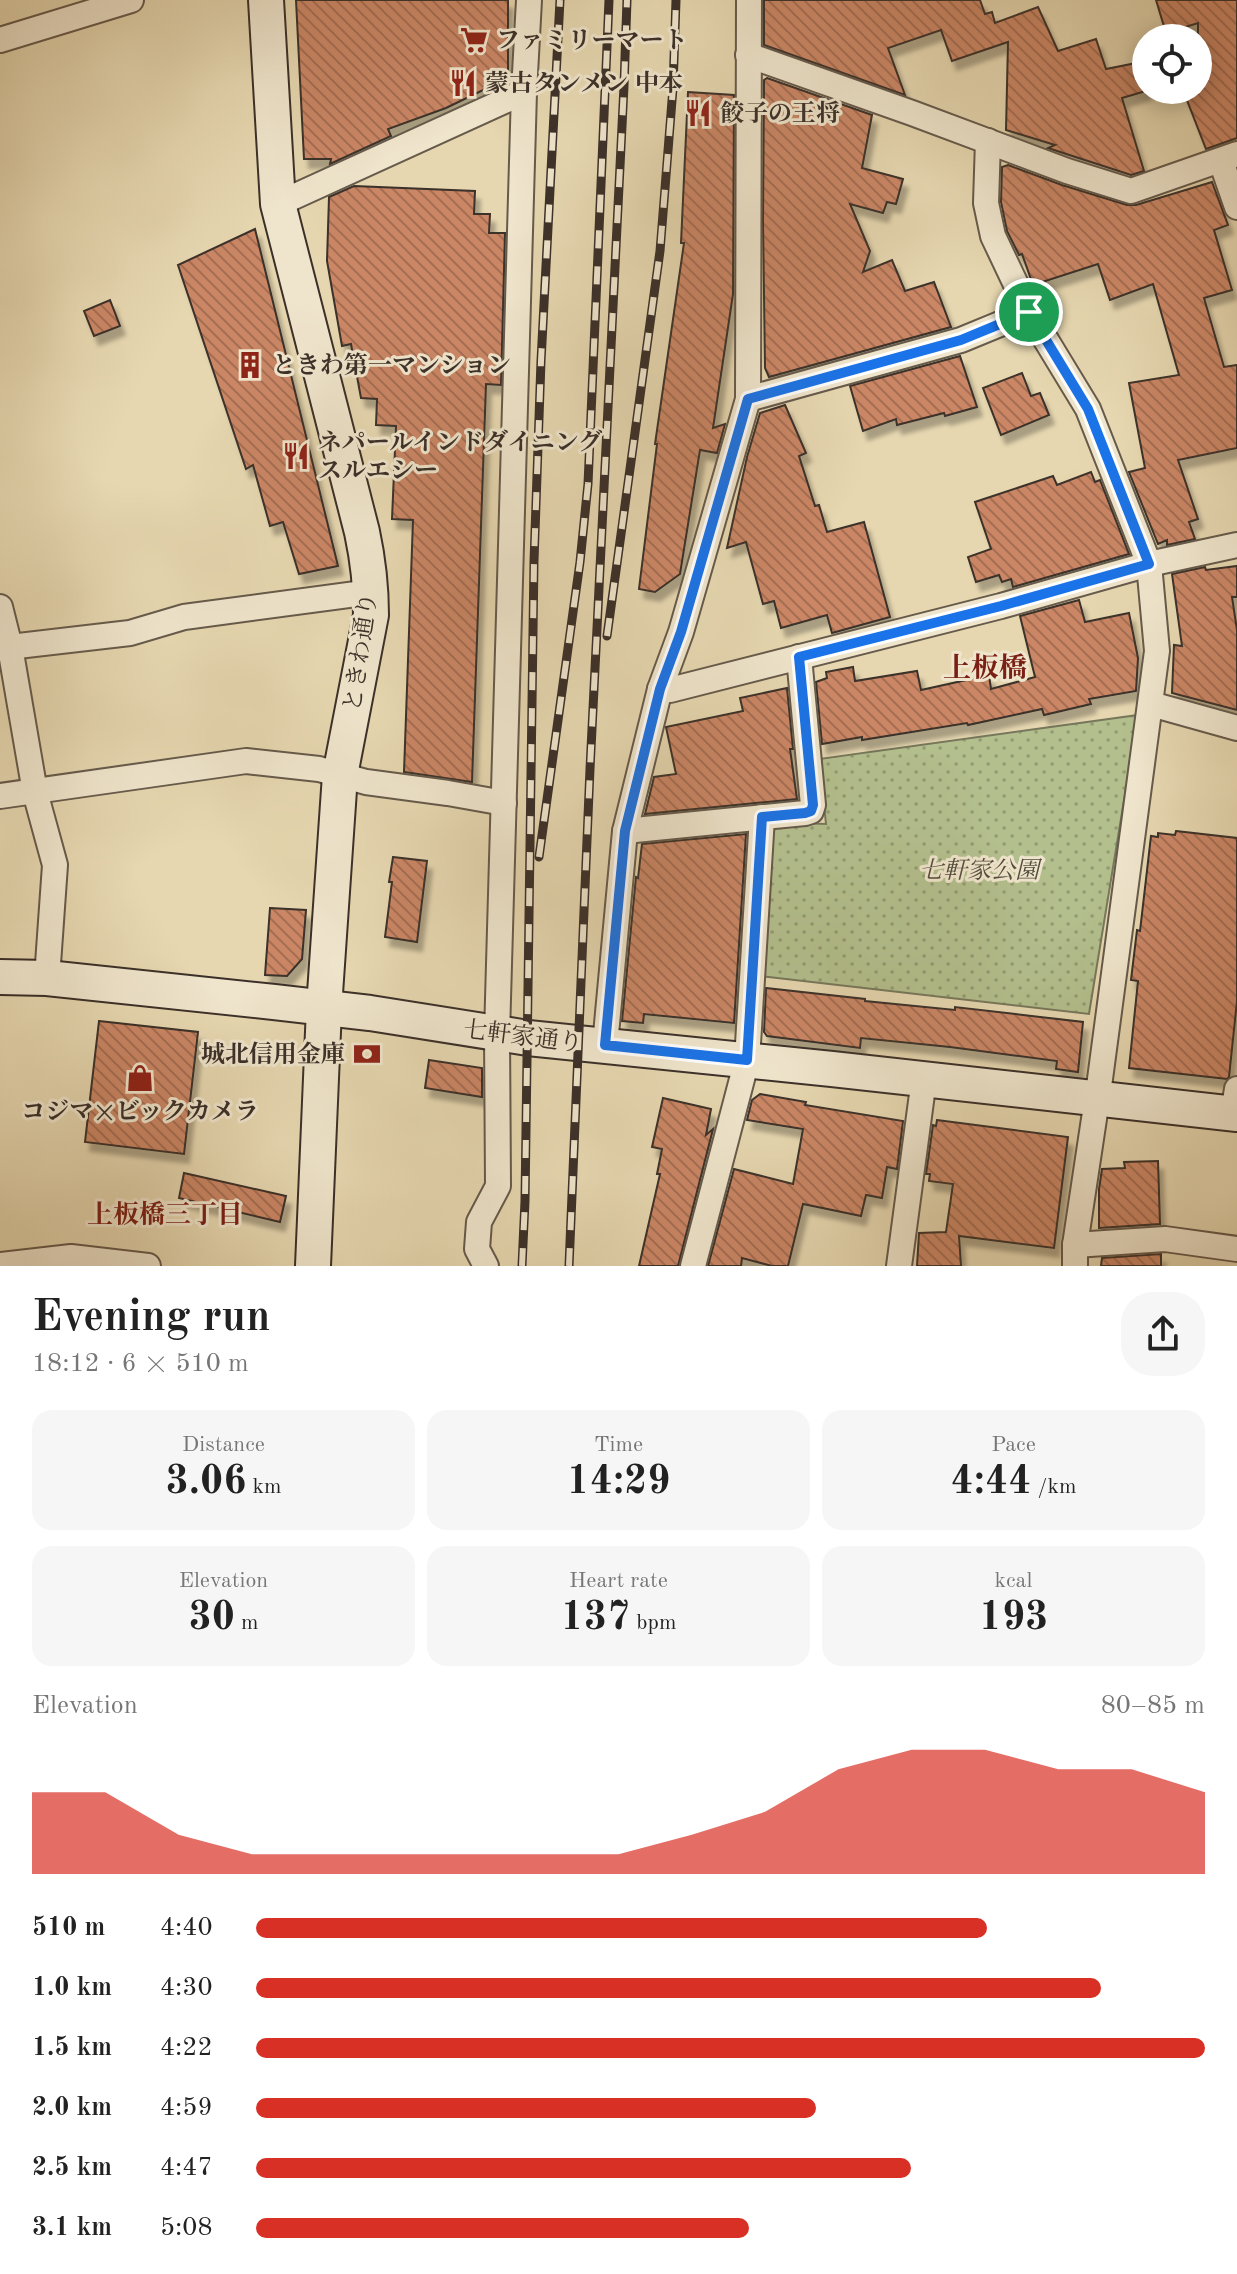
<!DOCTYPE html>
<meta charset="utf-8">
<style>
body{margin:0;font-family:"Old Standard TT","Noto Serif JP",serif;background:#f6f6f6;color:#222;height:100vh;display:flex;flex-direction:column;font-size:30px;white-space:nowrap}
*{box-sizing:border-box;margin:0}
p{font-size:26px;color:#767676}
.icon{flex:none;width:44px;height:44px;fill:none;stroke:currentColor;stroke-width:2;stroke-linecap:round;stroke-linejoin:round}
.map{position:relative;height:1266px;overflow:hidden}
.side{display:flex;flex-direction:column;background:#fff;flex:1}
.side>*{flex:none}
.buttons{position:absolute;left:1132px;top:24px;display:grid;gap:16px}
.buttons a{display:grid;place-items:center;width:80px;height:80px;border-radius:50%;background:#fff;box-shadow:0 4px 20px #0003;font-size:40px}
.pin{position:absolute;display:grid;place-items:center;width:68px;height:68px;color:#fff;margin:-34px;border:4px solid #fff;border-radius:50%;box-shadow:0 2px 8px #0007}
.round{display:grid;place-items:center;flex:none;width:84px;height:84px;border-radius:32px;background:#f6f6f6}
.headline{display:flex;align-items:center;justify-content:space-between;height:136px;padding:0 32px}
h1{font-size:44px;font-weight:800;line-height:60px}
.figures{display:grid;grid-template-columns:repeat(3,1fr);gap:12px;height:136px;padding:8px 32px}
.figures div{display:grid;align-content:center;border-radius:20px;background:#f6f6f6;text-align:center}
.figures b{font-size:40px;font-weight:800}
.figures small{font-size:22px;font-weight:400}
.figures p{font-size:22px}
.chart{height:224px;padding:16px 32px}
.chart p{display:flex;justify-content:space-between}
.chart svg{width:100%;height:144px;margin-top:8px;fill:#d93025;opacity:.7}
ul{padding:0 32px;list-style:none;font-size:26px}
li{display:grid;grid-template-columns:128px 96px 1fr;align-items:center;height:60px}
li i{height:20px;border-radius:10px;background:#d93025}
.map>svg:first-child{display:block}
.park{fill:url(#park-dots);stroke:#77785b;stroke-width:2}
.building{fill:url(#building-back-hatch);stroke:#3b3029;stroke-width:2;filter:url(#shadow)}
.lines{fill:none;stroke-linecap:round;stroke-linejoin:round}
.street-casing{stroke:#665a4b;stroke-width:28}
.secondary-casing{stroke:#3b3029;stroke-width:38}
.street{stroke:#efe5cc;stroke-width:24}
.secondary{stroke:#efe5cc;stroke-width:34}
.rail-casing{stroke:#3b3029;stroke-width:9}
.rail{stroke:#efe5cc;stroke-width:6;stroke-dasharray:18;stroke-linecap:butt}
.route-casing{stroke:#fff;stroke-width:16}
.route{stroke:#1a73e8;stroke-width:10}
.labels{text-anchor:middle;stroke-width:6;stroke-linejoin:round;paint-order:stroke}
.poi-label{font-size:24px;font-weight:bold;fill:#3b3029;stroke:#efe5cc;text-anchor:start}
.street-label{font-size:24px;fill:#3b3029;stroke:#efe5cc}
.park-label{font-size:24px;font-style:italic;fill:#534d3d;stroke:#efe5cc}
.neighbourhood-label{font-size:26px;font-weight:bold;fill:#7a1f14;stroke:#efe5cc}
.quarter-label{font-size:28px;font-weight:bold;fill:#7a1f14;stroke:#efe5cc}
</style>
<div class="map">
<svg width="1237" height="1266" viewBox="0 0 1237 1266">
<defs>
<pattern id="park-dots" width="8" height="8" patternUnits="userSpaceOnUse" patternTransform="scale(2)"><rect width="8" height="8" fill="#b3bf8d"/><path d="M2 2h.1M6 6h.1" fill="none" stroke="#939c73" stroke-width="1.8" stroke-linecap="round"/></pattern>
<pattern id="building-back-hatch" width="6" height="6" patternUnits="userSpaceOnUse" patternTransform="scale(2)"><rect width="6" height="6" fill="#ca8665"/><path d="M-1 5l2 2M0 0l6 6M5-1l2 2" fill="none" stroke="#a56e53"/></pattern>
<filter id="shadow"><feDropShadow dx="5" dy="9" stdDeviation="2" flood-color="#0004"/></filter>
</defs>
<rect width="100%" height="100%" fill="#e6d7b0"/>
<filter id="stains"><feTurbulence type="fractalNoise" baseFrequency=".0025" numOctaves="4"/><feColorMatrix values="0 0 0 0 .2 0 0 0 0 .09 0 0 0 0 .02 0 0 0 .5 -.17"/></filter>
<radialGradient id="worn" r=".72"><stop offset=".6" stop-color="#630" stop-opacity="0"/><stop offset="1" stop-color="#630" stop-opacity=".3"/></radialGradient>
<polygon class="park" points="1138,715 1089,1014 759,976 766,822 826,824 819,759"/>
<g class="building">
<polygon points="296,0 508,0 508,78 446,108 388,129 391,136 330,164 331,159 304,159"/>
<polygon points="764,0 980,0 985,14 992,12 995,23 1038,7 1058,51 1096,39 1106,69 1146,61 1146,91 1122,98 1144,171 1131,175 1048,148 1055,145 1006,130 1008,42 952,61 941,30 888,48 905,95 764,45"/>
<polygon points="1156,0 1237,0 1237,138 1206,149 1183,90 1198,90 1198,23 1166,33"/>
<polygon points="767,78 872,115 862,168 903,179 896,204 887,202 883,213 850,204 870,251 863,272 892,260 905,291 934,282 951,327 769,377 765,368 763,222 764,80"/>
<polygon points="688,92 734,95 733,294 713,428 725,424 717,453 700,450 680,574 655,592 639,589 657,444 655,444 684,243 681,243"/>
<polygon points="1008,165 1062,185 1127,205 1136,205 1212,182 1228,225 1214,230 1232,290 1204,298 1224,367 1237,365 1237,448 1178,460 1198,519 1189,522 1195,539 1167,545 1167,540 1158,544 1129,472 1145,468 1129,383 1179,375 1153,284 1110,300 1098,264 1033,285 1022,254 1019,255 1007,231 1001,202 1002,167"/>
<polygon points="354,186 475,191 474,214 490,214 489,233 505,233 501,385 486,384 472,782 404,772 413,520 392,519 396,426 376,425 377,399 361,398 351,344 342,346 327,261 329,197"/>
<polygon points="255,229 338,566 299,574 283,522 270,526 253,465 246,469 178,265"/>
<polygon points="110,300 120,326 94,336 84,311"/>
<polygon points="960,356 977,407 945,416 944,413 897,425 896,419 863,431 850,386"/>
<polygon points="1022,373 1031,396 1040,393 1049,415 1001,435 983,388"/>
<polygon points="785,405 806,453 799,456 815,506 819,505 827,532 864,522 890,617 832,633 827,615 781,628 774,601 763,604 746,542 727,548 747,457 760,413"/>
<polygon points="1091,472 1095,482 1100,480 1129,554 1013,587 1011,579 1002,582 999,575 976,582 968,557 991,549 975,502 1053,476 1057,485"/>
<polygon points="1237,566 1237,597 1232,597 1237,630 1237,710 1172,693 1174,645 1182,646 1172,574 1205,567 1206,570"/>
<polygon points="1079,600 1085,622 1129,613 1138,658 1136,691 1089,699 1091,704 1044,715 1042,709 968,725 967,723 862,740 862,737 822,744 816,682 827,678 826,672 853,667 855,681 917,671 921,690 989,675 991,689 1035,677 1020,616"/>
<polygon points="787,688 793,749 790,749 797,799 645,814 654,777 676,774 666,727 743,711 740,698"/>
<polygon points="1176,831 1237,838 1237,1001 1229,1077 1227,1079 1129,1068 1138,981 1131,980 1137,930 1140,931 1151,836 1158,837 1158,833 1175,835"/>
<polygon points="746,834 734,1023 644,1014 643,1023 622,1021 636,877 638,878 642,844"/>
<polygon points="393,857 427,861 417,942 385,937 392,882 389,882"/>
<polygon points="270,908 306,910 302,959 287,976 265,975"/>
<polygon points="766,988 865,999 865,1001 955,1010 955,1007 1083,1022 1078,1072 1056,1069 1057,1061 950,1047 861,1038 860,1048 767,1036 764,1032"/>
<polygon points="99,1021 198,1032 184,1154 85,1142"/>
<polygon points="429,1060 482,1068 482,1097 425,1088"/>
<polygon points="760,1094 806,1102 805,1105 903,1121 897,1169 887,1167 882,1198 866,1195 861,1216 803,1204 788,1266 772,1266 742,1258 741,1266 708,1266 734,1169 793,1184 803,1129 747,1120 752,1100"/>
<polygon points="663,1098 711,1109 706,1135 713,1129 678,1266 639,1266 660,1174 657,1174 662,1149 652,1147"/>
<polygon points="937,1120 1068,1137 1054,1248 959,1236 961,1266 917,1266 919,1233 946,1232 953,1184 929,1181 930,1174 926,1174 933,1125 936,1126"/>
<polygon points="1158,1161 1160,1224 1099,1228 1099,1189 1102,1169 1125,1168 1124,1162"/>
<polygon points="184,1173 286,1196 280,1222 179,1198"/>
<polygon points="1161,1254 1161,1266 1101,1266 1102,1258"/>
</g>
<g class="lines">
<g class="street-casing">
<g id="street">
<polyline points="0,40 131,0"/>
<polyline points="748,55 912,113 1067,171 1131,191 1237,154"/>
<polyline points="988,141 986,203 993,236 1029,312 1088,409 1149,564 1157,651 1100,1079 1075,1245 1075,1266"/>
<polyline points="1221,161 1237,207"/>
<polyline points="278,204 524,92"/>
<polyline points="748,399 961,340 1029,312"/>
<polyline points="0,607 10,647 35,792 55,865 47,978"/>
<polyline points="0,648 130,633 184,617 371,592"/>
<polyline points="660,689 670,690 1001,606 1149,564 1237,545"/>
<polyline points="1151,704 1237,728"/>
<polyline points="0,796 246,761 319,769 366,782 448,793 504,803"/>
<polyline points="625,831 805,813 811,811 813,805 799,657"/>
<polyline points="605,1045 625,831 660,689 681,632 748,399 749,0"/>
<polyline points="1233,1113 1237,1089"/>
<polyline points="1075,1245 1165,1239 1237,1249"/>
<polyline points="0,1265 71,1257 148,1266"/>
<polyline points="486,1266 477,1249 479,1222 498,1186 497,1034 524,92 529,0"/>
<polyline points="693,1266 747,1060 762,817"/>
<polyline points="899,1266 924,1079"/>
</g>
</g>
<g class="secondary-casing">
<g id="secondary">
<path d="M 266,0 L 278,204 L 362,532 C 368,560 371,586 371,615 L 340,775 L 324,1008 L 313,1266"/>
<polyline points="0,977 47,978 274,1002 370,1013 528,1038 832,1069 1237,1114"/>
</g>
</g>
<use href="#street" class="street"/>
<use href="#secondary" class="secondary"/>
<g class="rail-casing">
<g id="rail">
<polyline points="607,636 660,251 673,88 676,0"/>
<polyline points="539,857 580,562 588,484 609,0"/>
<polyline points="522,1266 525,1201 534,561 541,361 560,0"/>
<polyline points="569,1266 590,769 624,86 627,0"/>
</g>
</g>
<use href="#rail" class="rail"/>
</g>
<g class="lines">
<g class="route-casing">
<polygon id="route" points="1029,312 1088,409 1149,564 1001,606 799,657 813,805 811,811 805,813 762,817 747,1060 605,1045 625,831 660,689 681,632 748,399 961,340"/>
</g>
<use href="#route" class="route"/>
</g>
<defs>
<g id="supermarket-bare" transform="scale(2.16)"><path d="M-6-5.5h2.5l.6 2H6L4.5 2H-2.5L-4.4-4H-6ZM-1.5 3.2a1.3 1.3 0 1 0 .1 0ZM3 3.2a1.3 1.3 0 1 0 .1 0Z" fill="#8f2418" stroke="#efe5cc" stroke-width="2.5" paint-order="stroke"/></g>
<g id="restaurant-bare" transform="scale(2.16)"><path d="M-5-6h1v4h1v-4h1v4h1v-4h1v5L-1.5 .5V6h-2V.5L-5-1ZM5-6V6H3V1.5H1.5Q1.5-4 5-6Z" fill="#8f2418" stroke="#efe5cc" stroke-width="2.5" paint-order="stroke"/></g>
<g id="building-bare" transform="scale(2.16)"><path d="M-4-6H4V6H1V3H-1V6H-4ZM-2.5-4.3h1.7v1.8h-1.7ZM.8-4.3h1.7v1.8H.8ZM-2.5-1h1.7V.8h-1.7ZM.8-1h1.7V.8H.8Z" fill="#8f2418" stroke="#efe5cc" stroke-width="2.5" paint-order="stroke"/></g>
<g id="bank-bare" transform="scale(2.16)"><path d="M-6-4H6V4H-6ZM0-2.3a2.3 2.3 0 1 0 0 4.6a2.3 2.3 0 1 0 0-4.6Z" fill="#8f2418" stroke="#efe5cc" stroke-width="2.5" paint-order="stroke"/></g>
<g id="shop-bare" transform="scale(2.16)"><path d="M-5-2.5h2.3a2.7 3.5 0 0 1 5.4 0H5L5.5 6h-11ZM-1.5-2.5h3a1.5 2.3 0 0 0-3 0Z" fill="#8f2418" stroke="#efe5cc" stroke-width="2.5" paint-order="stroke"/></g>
</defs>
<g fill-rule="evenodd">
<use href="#supermarket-bare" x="474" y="40"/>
<use href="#restaurant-bare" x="463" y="83"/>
<use href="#restaurant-bare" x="698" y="113"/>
<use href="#building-bare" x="250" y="365"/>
<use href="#restaurant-bare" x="296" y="456"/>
<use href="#bank-bare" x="367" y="1054"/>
<use href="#shop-bare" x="140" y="1078"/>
</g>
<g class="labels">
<g class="poi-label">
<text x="496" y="48">ファミリーマート</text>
<text x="485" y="91">蒙古タンメン 中本</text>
<text x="720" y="121">餃子の王将</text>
<text x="272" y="373">ときわ第一マンション</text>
<text x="318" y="450">ネパールインドダイニング<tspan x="318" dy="28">スルエシー</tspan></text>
<text x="345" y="1062" text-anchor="end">城北信用金庫</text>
<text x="140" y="1119" text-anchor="middle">コジマ×ビックカメラ</text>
</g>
<g class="street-label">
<text transform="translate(360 652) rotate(-82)" y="8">ときわ通り</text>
<text transform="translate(523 1036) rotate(7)" y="8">七軒家通り</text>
</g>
<g class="park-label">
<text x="979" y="878">七軒家公園</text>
</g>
<g class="neighbourhood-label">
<text x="165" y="1223">上板橋三丁目</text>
</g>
<g class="quarter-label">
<text x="985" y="677">上板橋</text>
</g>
</g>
<rect width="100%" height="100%" filter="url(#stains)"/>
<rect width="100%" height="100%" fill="url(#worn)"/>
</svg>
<div class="buttons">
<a><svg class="icon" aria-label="locate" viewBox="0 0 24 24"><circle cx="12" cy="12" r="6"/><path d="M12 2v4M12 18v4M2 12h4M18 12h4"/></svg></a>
</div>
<div class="pin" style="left:1029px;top:312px;background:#1e9e55"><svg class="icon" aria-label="arrive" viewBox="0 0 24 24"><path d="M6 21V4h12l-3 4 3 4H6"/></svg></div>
</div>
<section class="side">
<div class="headline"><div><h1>Evening run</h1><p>18:12 · 6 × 510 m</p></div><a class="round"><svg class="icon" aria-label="share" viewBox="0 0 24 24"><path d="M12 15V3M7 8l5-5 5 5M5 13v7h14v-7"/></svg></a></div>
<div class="figures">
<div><p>Distance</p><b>3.06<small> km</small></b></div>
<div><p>Time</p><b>14:29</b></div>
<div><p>Pace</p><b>4:44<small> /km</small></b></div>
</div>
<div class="figures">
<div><p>Elevation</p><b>30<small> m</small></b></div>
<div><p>Heart rate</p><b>137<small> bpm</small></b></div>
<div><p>kcal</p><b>193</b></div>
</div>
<div class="chart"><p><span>Elevation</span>80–85 m</p>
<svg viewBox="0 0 160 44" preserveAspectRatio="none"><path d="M0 44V19L10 19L20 32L30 38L40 38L50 38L60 38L70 38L80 38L90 32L100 25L110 12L120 6L130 6L140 12L150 12L160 19V44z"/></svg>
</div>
<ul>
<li><b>510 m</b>4:40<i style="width:77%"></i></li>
<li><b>1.0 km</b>4:30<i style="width:89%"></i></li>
<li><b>1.5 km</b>4:22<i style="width:100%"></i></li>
<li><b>2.0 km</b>4:59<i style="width:59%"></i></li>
<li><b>2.5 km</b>4:47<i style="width:69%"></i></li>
<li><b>3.1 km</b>5:08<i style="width:52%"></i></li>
</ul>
</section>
